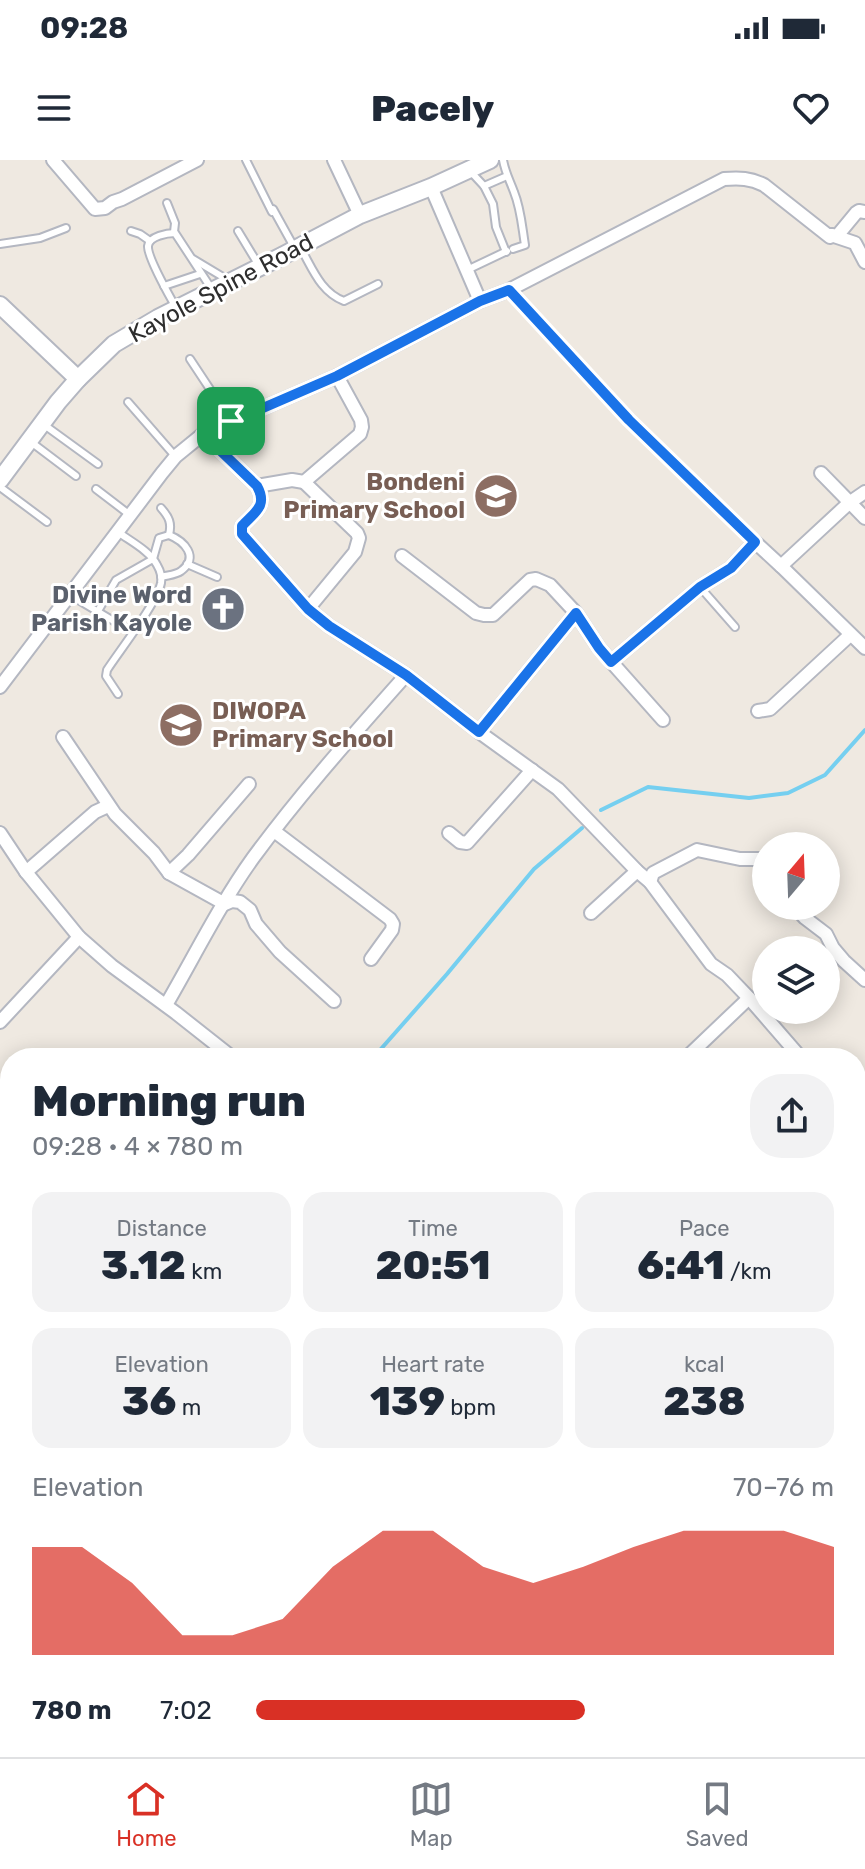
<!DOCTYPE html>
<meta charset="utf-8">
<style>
body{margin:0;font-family:Rubik,sans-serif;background:#f2f2f3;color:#1f2937;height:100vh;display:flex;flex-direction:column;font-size:30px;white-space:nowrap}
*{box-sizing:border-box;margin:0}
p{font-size:26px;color:#747a83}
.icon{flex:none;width:44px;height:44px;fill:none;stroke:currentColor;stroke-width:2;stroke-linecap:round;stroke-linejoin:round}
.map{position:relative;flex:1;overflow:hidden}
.sheet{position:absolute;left:0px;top:888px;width:866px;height:710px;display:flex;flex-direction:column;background:#fff;border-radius:32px 32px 0 0;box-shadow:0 4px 20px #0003}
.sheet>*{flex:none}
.needle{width:52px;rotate:19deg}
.fabs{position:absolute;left:752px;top:672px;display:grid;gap:16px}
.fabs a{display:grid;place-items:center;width:88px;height:88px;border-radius:50%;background:#fff;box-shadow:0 4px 20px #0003;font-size:40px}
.pin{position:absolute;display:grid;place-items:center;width:68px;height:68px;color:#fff;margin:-34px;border-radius:16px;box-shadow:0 4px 12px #0006}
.round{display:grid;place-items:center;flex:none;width:84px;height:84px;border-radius:32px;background:#f2f2f3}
.head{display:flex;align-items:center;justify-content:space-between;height:136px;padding:0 32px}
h1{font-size:44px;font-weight:800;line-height:60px}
.figures{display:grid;grid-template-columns:repeat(3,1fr);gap:12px;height:136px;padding:8px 32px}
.figures div{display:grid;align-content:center;border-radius:20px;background:#f2f2f3;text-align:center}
.figures b{font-size:40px;font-weight:800}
.figures small{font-size:22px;font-weight:400}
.figures p{font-size:22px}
.chart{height:224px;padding:16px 32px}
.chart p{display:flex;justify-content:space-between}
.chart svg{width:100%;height:144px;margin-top:8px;fill:#d93025;opacity:.7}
ul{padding:0 32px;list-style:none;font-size:26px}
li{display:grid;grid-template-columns:128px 96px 1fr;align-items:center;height:60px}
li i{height:20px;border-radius:10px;background:#d93025}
.status{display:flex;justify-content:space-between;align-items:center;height:56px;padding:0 40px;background:#fff;direction:ltr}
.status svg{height:22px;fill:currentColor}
header{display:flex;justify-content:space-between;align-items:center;height:104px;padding:0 32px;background:#fff;font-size:36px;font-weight:800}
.dock{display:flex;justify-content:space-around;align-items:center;height:112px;border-top:2px solid #e0e1e3;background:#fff;font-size:22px;color:#747a83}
.dock a{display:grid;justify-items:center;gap:4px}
.dock .on{color:#d93025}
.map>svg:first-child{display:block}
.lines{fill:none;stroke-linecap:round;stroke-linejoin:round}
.stream{stroke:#75cff0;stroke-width:4}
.river{stroke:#75cff0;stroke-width:24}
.service-casing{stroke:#b4b7c1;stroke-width:10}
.pedestrian-casing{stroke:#b4b7c1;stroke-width:13}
.minor-casing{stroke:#b4b7c1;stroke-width:16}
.tertiary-casing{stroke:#b4b7c1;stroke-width:18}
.secondary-casing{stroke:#b4b7c1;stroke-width:20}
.service{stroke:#fff;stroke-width:6}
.pedestrian{stroke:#fff;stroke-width:9}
.minor{stroke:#fff;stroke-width:12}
.tertiary{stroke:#fff;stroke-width:14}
.secondary{stroke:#fff;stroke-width:16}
.route-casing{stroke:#fff;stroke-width:16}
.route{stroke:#1a73e8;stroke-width:10}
.labels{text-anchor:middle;stroke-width:6;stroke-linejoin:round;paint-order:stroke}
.street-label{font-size:24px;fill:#2e2e2e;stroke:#fff}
.education-label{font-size:24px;font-weight:bold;fill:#785e54;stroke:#fff;text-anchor:end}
.worship-label{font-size:24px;font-weight:bold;fill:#5b616d;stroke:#fff;text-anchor:end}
</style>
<div class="status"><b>09:28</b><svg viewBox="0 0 49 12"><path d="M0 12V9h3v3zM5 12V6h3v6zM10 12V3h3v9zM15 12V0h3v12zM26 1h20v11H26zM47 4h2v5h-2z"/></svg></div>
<header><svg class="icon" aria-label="menu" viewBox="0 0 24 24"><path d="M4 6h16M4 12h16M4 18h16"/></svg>Pacely<svg class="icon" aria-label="heart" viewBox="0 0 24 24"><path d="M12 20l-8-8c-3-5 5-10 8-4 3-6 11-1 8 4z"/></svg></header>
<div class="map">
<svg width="865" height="1597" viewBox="0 0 865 1597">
<rect width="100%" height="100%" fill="#efe9e1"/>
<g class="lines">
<g class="stream">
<polyline points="601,650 648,627 749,638 788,633 825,615 865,570"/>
<polyline points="373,898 447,814 534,709 582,668"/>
</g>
<polyline class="river" points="0,1364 10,1356"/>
<g class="service-casing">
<g id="service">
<polyline points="246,0 272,52 273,49 294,87"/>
<path d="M 503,0 C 505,12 510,21 514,32 C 521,49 522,67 525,85 L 513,89"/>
<polyline points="471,12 484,26 493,44 496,67 506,92"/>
<polyline points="484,26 507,16"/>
<polyline points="167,43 175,63 174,72"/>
<polyline points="131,71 140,74 150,81"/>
<polyline points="238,71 258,104"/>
<polyline points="0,84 40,78 66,68"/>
<path d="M 300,87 C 312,107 320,132 344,141 L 378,124"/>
<polyline points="193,99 228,120"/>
<polyline points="467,110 507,91"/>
<polyline points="164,126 200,114"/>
<path d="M 175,146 C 169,135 147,97 148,86 C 149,76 168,73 175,73 L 211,128"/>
<polyline points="190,199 231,261"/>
<polyline points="128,242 175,296"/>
<polyline points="43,264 98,304"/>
<polyline points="31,282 76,316"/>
<polyline points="0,327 47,362"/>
<polyline points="96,329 130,355"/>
<path d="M 161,348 C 169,357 172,363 169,375"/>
<path d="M 118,372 C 130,381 150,391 157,405 C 160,410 162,417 161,423 C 157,443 120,490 107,510 L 106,516 L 118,534"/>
<polyline points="187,404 217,417"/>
<polyline points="700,427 735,467"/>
<polyline points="70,435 132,472"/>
<path d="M 98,451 L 116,420 L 153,399 L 159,378 L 169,375 C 184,381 200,397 181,411 C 176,415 168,415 161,417"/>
</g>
</g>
<g class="pedestrian-casing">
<polyline id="pedestrian" points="509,130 629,260 755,382"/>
</g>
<g class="minor-casing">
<g id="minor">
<polyline points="53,0 95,49 105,48 113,42 122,39 197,0"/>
<polyline points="334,0 360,55"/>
<polyline points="431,27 480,141"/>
<polyline points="831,75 855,83 865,102"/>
<path d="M 203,274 L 257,326 C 268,346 255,352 242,366 L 242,374 L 308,449 L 329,466 L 406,515 L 479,572 L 558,629 L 637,711 L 650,722 L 711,804 L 727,815 L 749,838 L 801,898"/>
<polyline points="821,313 865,358"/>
<polyline points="304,322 357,373 359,378 355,392 308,449"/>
<polyline points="257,326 292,320 304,322 360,274 362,267 361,260 337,216"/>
<polyline points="402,396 476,453 484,455 493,455 530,420 536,419 550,425 576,453 599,488 663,560"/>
<polyline points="781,406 865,488"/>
<polyline points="611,502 700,427 731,408 755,382 781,406 849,343 865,332"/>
<path d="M 0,527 L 162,313 L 176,296 L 203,274 L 337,216 L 480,141 L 509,130 L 724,19 C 740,18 750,18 764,25 L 830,77 L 831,75 L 837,76 L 856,53 L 859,51 L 865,52"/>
<polyline points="758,551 770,549 850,475"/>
<polyline points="479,572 576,453"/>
<polyline points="63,577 115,654 154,693 169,713 225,744 232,741 240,742 250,750 256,764 280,792 334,841"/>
<polyline points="274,671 390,759 393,764 392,770 371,799"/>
<polyline points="0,673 26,712 79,777 112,806 176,853 233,898"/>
<polyline points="449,673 460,682 467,683 532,610"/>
<polyline points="26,712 95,652 108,646"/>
<polyline points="169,713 188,695 249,624"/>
<polyline points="650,722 653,713 697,690 740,699 759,699 766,710"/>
<polyline points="794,746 805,758 826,774 833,788 844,801 865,820"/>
<polyline points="591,753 637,711"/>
<path d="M 166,845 C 194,797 220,744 253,698 C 300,634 353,575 406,515"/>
<polyline points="0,862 79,777"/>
<polyline points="50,898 59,898"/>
<polyline points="686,898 749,838"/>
<polyline points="0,951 10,940"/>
<polyline points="856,952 865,960"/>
<polyline points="0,1075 10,1081"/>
<polyline points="856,1089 865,1098"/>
<polyline points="0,1179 10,1167"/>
<polyline points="0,1187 10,1198"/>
<polyline points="0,1442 10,1450"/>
<polyline points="0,1563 10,1574"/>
<polyline points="21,1588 28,1597"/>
<polyline points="145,1588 153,1597"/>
<polyline points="720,1588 729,1597"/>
<polyline points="840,1588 847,1597"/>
<polyline points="244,1597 252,1588"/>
<polyline points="645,1597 652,1588"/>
</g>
</g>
<g class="tertiary-casing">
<g id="tertiary">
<polyline points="856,1226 865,1217"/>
<polyline points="568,1597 574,1588"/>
</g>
</g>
<g class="secondary-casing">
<g id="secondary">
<polyline points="0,145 78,219"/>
<polyline points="0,320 58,242 78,219 114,184 158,158 282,96 360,55 431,27 490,0"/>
</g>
</g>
<use href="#service" class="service"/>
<use href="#pedestrian" class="pedestrian"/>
<use href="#minor" class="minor"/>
<use href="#tertiary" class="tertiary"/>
<use href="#secondary" class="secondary"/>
</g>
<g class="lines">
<g class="route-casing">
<path id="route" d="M 509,130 L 629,260 L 755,382 L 731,408 L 700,427 L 611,502 L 599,488 L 576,453 L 479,572 L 406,515 L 329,466 L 308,449 L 242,374 L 242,366 C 255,352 268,346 257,326 L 203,274 L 337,216 L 480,141 Z"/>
</g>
<use href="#route" class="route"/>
</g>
<defs>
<g id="school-disc" transform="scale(2.3)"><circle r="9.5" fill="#8d6e63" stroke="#fff"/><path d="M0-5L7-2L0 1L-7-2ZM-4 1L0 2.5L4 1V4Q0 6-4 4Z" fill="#fff"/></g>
<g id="church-disc" transform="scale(2.3)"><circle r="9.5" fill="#6b7280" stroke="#fff"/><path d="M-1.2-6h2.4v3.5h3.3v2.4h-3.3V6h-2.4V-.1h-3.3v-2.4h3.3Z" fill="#fff"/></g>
</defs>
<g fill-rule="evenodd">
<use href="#school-disc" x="496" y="336"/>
<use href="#church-disc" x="223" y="449"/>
<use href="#school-disc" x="181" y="565"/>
</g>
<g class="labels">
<g class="street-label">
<text transform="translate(221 128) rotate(-28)" y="8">Kayole Spine Road</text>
</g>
<g class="education-label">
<text x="465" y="330">Bondeni<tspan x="465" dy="28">Primary School</tspan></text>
<text x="212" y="559" text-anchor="start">DIWOPA<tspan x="212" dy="28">Primary School</tspan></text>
</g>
<g class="worship-label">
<text x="192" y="443">Divine Word<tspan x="192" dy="28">Parish Kayole</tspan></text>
</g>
</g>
</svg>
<div class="fabs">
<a><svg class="needle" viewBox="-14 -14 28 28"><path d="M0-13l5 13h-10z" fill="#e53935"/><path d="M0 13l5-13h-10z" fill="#747a83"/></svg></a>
<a><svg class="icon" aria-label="layers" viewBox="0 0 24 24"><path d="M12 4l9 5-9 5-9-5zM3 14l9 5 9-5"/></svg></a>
</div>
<div class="pin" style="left:231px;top:261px;background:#1e9e55"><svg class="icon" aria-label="arrive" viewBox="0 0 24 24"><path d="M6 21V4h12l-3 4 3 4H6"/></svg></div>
<section class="sheet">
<div class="head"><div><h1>Morning run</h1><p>09:28 · 4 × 780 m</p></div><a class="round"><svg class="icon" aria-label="share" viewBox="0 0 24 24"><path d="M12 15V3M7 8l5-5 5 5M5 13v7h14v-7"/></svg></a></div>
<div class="figures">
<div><p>Distance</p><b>3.12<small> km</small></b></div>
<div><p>Time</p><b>20:51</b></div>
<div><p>Pace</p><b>6:41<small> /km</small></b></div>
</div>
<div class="figures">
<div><p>Elevation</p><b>36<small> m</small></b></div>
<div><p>Heart rate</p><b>139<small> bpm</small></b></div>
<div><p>kcal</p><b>238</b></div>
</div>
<div class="chart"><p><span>Elevation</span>70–76 m</p>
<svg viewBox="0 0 160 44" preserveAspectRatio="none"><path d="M0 44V11L10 11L20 22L30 38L40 38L50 33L60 17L70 6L80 6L90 17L100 22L110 17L120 11L130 6L140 6L150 6L160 11V44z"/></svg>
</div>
<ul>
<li><b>780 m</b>7:02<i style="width:57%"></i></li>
</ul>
</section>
</div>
<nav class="dock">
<a class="on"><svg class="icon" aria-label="home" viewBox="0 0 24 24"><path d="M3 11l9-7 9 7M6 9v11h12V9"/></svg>Home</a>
<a><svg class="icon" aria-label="map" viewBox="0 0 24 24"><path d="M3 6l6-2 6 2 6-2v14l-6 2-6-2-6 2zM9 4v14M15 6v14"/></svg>Map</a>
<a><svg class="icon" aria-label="saved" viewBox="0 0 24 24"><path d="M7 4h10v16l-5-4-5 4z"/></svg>Saved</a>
</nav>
